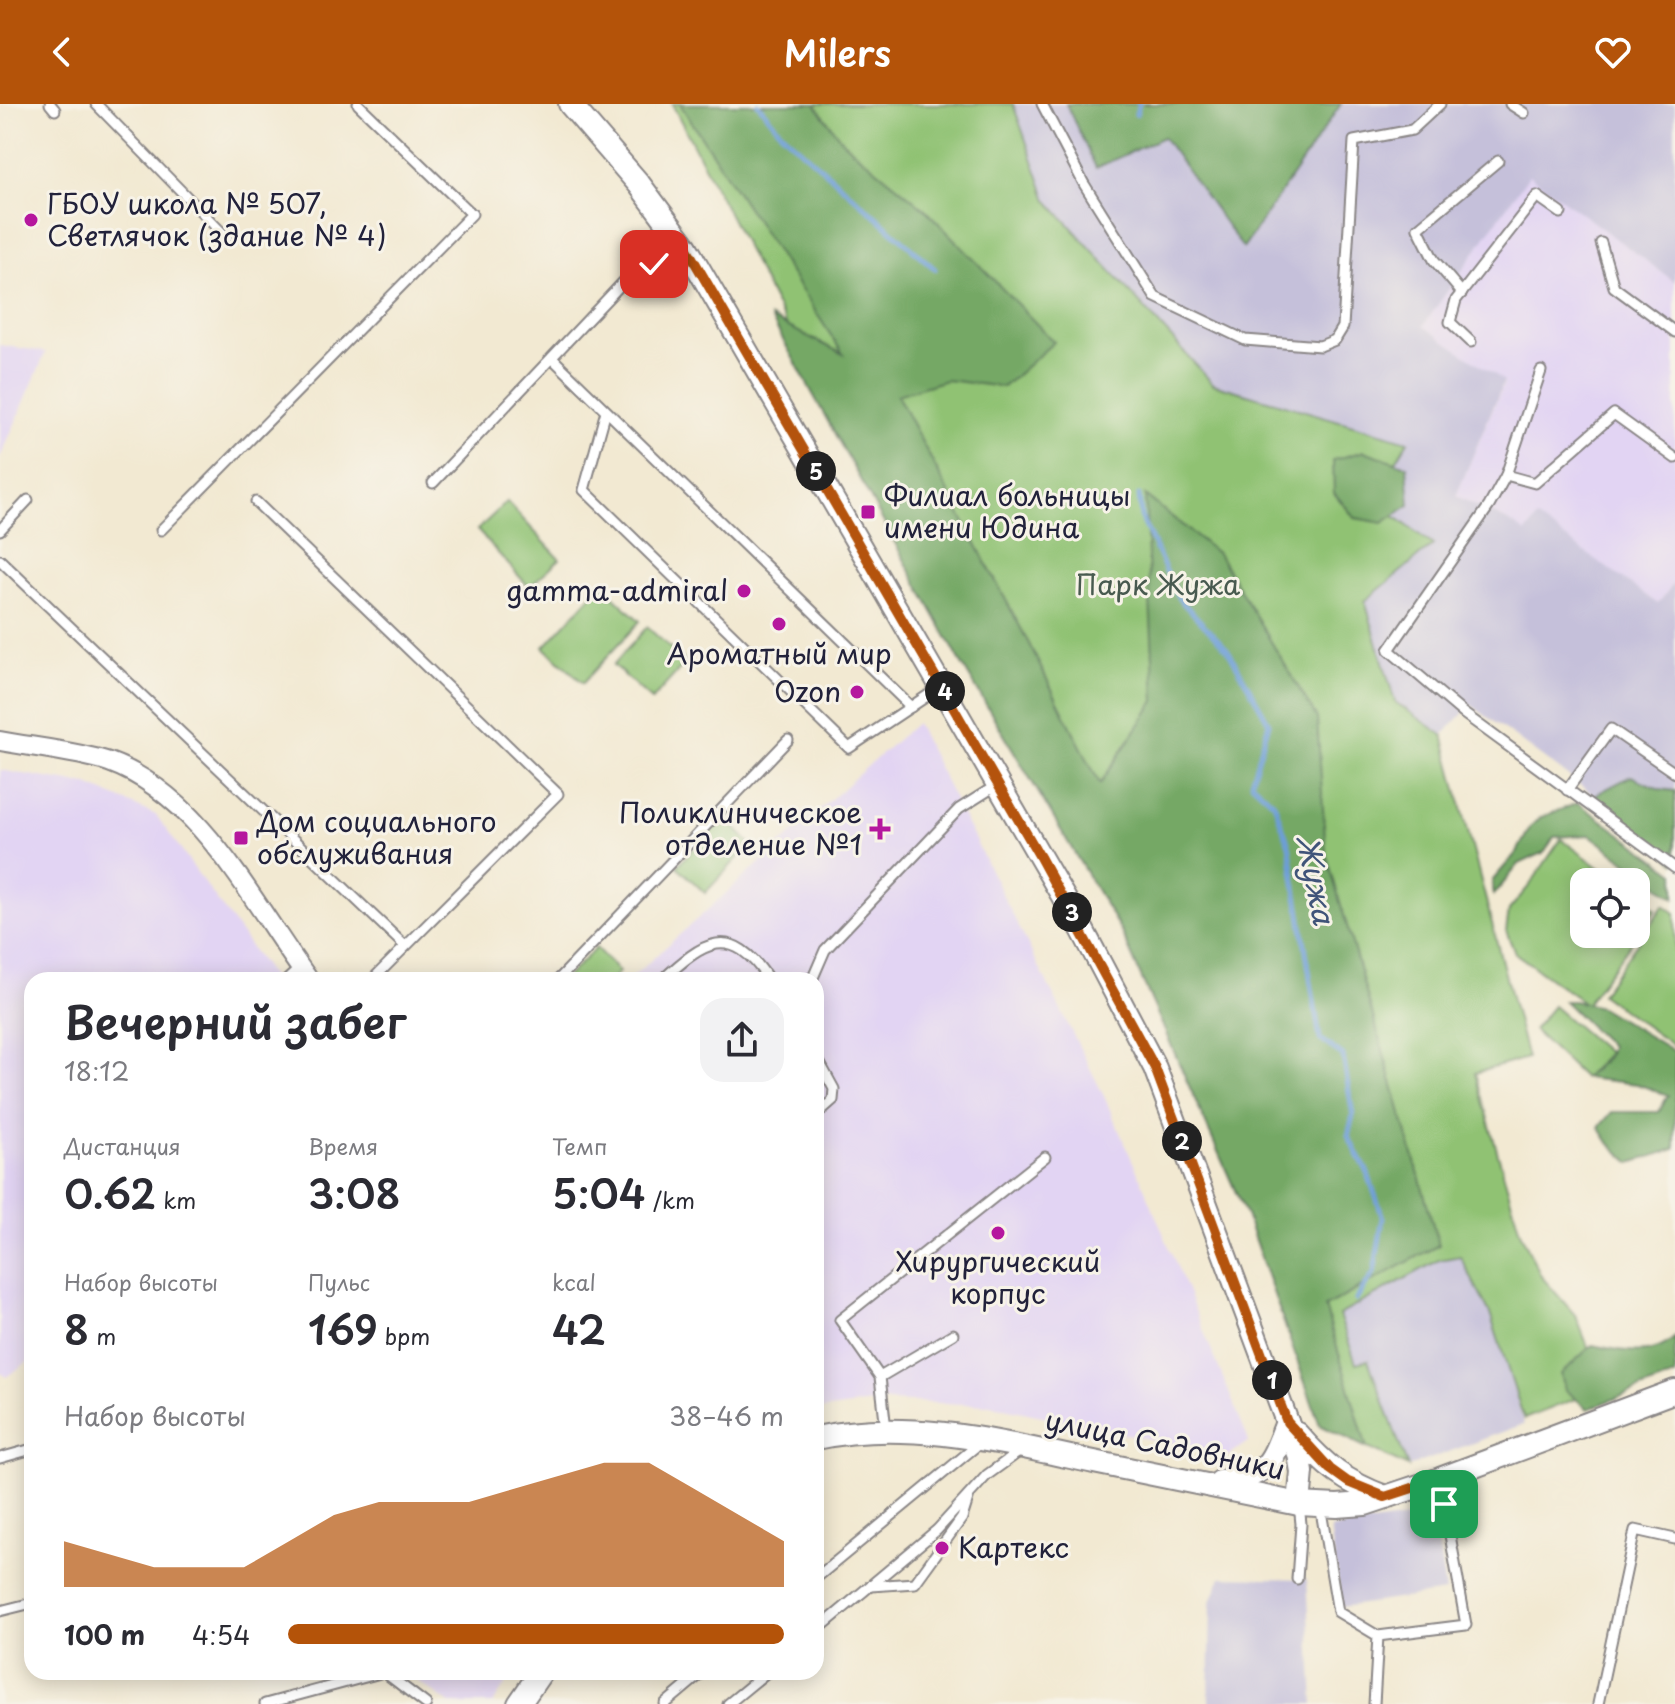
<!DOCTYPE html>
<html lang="ru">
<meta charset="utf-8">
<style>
body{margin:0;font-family:"Playpen Sans",sans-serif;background:#f2f2f3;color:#2b2b33;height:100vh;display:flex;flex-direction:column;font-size:30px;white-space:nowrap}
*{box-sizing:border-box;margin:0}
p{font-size:26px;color:#7c7c81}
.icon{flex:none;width:44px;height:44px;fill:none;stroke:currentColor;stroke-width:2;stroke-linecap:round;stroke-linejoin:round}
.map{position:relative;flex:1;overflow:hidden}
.sheet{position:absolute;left:24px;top:868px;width:800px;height:708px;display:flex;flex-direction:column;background:#fff;border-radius:24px;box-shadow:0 4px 20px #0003}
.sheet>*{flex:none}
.tools{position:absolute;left:1570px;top:764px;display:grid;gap:16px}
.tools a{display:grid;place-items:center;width:80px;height:80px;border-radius:16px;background:#fff;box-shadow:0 4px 20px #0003;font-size:40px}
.pin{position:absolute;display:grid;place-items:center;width:68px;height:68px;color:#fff;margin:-34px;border-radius:16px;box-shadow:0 4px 12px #0006}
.km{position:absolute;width:40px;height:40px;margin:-20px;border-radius:50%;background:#222;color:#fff;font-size:22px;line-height:40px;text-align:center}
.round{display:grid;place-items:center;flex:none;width:84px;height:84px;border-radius:24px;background:#f2f2f3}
.overview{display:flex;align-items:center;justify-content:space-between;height:136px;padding:0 40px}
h1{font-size:44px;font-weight:600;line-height:60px}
.metrics{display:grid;grid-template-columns:repeat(3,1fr);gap:12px;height:136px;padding:8px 40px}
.metrics div{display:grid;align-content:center}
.metrics b{font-size:40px;font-weight:600}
.metrics small{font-size:22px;font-weight:400}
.metrics p{font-size:22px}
.chart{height:224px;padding:16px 40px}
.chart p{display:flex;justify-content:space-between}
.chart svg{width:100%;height:144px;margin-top:8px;fill:#b45309;opacity:.7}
ul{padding:0 40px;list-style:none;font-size:26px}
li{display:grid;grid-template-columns:128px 96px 1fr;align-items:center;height:60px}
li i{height:20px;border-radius:10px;background:#b45309}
header{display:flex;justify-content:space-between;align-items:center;height:104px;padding:0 40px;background:#b45309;color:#fff;font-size:36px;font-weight:600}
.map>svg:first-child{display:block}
.built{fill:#e2d4f3}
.industrial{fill:#c5c0da}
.green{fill:#90c273;stroke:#597257;stroke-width:2}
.forest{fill:#74a865;stroke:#4b6550;stroke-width:2}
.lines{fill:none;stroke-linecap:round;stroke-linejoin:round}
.stream{stroke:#6d9ed7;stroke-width:5}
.service-casing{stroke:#8a8686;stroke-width:13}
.minor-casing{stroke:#8a8686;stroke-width:22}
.tertiary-casing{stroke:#8a8686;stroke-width:26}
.service{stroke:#fff;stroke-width:9}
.minor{stroke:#fff;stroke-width:18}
.tertiary{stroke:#fff;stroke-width:22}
.route-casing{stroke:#fff;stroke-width:16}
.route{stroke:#b45309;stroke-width:10}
.poi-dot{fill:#b5179e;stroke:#f7f3e8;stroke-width:3}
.labels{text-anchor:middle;stroke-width:6;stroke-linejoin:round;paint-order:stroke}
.poi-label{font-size:28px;fill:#22223b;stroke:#f7f3e8;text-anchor:start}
.park-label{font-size:28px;fill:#485a4f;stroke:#f7f3e8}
.street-label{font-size:28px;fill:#22223b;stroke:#f7f3e8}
.water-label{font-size:30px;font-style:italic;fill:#405479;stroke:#f7f3e8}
</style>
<header><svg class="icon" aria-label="back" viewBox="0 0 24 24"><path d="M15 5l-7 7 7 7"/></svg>Milers<svg class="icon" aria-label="heart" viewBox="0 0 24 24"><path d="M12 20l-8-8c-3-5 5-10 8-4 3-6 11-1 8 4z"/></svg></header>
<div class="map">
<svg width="1675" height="1600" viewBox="0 0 1675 1600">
<rect width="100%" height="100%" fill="#f7f3e8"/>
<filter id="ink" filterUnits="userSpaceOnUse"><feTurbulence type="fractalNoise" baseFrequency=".0125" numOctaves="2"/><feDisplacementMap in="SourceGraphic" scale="16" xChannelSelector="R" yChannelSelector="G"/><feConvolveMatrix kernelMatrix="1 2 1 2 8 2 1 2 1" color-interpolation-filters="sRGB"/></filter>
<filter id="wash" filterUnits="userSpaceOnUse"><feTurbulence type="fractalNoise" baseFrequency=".006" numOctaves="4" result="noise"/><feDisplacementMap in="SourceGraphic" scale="32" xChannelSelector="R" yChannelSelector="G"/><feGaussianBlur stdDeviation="1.8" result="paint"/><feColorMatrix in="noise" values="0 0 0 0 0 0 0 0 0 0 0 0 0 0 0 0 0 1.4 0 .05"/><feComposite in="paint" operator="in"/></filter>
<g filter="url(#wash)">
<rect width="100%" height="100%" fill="#f2e9d2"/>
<g class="built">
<polygon points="1529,70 1675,178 1675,477 1658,500 1537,415 1526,430 1510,418 1456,392 1504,278 1423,222"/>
<polygon points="0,241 46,248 0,354"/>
<polygon points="916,619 1103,990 1148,1092 1249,1337 1228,1352 990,1301 884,1297 816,1307 816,876 629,876"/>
<polygon points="0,666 88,681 156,711 274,876 32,876 32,1255 6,1273 0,1267"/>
<polygon points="405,1568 514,1568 493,1600 450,1600"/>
</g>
<g class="industrial">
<polygon points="1012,0 1675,0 1675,178 1529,71 1423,222 1504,277 1456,392 1510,418 1526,429 1537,414 1658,500 1675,477 1675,751 1471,601 1443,631 1395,598 1365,496 1432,441 1373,396 1407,337 1214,280 1047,96"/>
<polygon points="1460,1152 1490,1210 1524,1320 1408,1363 1368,1256 1356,1259 1338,1211 1439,1156"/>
<polygon points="1434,1410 1445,1488 1342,1503 1330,1425"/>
<polygon points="1221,1473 1307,1475 1314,1600 1209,1600 1211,1498"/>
</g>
<g class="green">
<polygon points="672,0 1013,0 1047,96 1213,280 1408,337 1373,396 1433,441 1365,497 1395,598 1443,631 1527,954 1475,969 1520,1128 1541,1172 1576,1212 1604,1284 1524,1315 1490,1210 1460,1152 1439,1156 1339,1211 1356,1259 1368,1256 1408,1363 1320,1321 1246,1111 1121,827 959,555"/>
<polygon points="507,398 560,455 529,483 477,426"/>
<polygon points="601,481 640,517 583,579 544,543"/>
<polygon points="647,523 686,558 652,596 613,561"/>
<polygon points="724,713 751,740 705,789 677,762"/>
<polygon points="1561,735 1619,778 1584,778 1584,830 1636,830 1636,791 1656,805 1586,900 1515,849 1506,827 1509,806 1530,781"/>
<polygon points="1664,801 1675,809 1675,943 1601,890"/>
<polygon points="596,844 619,868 611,876 563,876"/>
<polygon points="1553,902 1608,949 1584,974 1533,926"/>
</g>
<g class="forest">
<polygon points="680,0 815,0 843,38 925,105 1054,238 1003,283 946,276 897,291 1025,532 1100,680 1155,597 1145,391 1219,451 1317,614 1326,749 1439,1141 1325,1203 1367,1344 1320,1321 1246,1111 1121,827 959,555 771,214 843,250"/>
<polygon points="1066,0 1341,0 1243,144 1163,33 1096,64"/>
<polygon points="1364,347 1407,362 1410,401 1383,419 1355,414 1334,389 1333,356"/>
<polygon points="1631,672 1660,685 1675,687 1675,758 1636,728 1587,695"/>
<polygon points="1578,699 1675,769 1675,794 1590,731 1554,733 1545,748 1519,760 1494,791 1492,777 1517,748 1531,722 1541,713"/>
<polygon points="1564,897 1574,897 1600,903 1675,948 1675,1045 1631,1059 1610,1040 1599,1023 1612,1008 1659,1008 1668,991 1637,980 1584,974 1607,953 1610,942"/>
<path d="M 1675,1233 L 1675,1272 L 1588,1305 L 1565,1286 L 1561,1270 L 1592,1241 C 1620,1246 1652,1256 1675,1233 Z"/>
</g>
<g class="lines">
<g class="stream">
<polyline points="758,0 782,29 935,165"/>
<polyline points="1136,10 1139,0"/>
<polyline points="1139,391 1141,413 1179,495 1228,546 1269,619 1251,678 1274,699 1289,741 1320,935 1343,952 1353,1011 1348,1032 1367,1067 1383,1114 1374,1169 1356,1196"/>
</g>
</g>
</g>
<g filter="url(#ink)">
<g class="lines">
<g class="service-casing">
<g id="service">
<polyline points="50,0 55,6"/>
<polyline points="96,0 227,134"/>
<polyline points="1042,0 1084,80 1155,193 1245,236 1320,242 1335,236 1343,223 1354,37 1412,26 1440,0"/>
<polyline points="1510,0 1524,9"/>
<polyline points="1601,139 1614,183 1675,228"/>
<polyline points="1462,189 1434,156 1418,124 1498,57"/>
<polyline points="1471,238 1450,218 1456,196 1537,92 1561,109"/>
<polyline points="552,254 911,603"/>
<polyline points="606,307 584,386 849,644 942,582"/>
<polyline points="1675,354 1614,310 1535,379 1506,371 1489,402 1389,546 1463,609 1675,764"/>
<polyline points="1506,371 1541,267"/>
<polyline points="433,379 628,173 686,143"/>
<polyline points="256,398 558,690 372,876"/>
<polyline points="0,426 28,396"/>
<polyline points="161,426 472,110 358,0"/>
<polyline points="0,456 405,842"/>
<polyline points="1567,686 1611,625 1675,669"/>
<polyline points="287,876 300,864"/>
<polyline points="558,876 788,636"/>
<path d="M 662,876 C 703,838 731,818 769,876"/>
<polyline points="812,876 825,846 959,705 997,681"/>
<polyline points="816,952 834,985 833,996 816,1011"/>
<polyline points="880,1273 953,1230"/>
<polyline points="886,1325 880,1273 840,1216 1045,1053"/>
<polyline points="0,1354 32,1345"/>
<polyline points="1320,1401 1338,1508 1378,1532 1466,1521 1440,1375"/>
<polyline points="816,1474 980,1339"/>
<polyline points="1297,1475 1301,1420 1299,1400"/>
<polyline points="871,1482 915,1479 962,1414 968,1395"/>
<polyline points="0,1507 32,1499"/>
<polyline points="816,1527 937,1426 987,1371 1023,1345"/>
<polyline points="265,1600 384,1568 426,1600"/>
<polyline points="665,1600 703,1568"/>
<polyline points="728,1600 767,1568"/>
<polyline points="1374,1600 1378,1532"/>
<polyline points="1598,1600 1635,1426 1675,1435"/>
</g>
</g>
<g class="minor-casing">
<path id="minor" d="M 0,637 C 32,643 80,648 109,658 C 201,691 253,800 309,876"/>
</g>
<g class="tertiary-casing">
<g id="tertiary">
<polyline points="570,0 639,80 686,143 1082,825 1155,964 1299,1350 1302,1368 1299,1400"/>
<path d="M 1297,1330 C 1325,1362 1345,1378 1385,1393"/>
<path d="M 816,1334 C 908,1314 1004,1339 1094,1358 C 1162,1372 1230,1386 1299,1400 L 1337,1402 L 1365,1400 L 1440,1375 L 1675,1287"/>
<path d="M 1220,1378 C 1269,1371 1270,1362 1287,1318"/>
<polyline points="519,1600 541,1568"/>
</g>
</g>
<use href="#service" class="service"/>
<use href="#minor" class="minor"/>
<use href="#tertiary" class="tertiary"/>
</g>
</g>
<g class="lines" filter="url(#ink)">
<g class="route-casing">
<polyline id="route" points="654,160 686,143 1040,753 1155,964 1287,1318 1330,1365 1348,1378 1385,1393 1440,1375 1444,1400"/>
</g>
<use href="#route" class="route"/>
</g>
<g class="poi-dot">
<circle cx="31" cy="116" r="8"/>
<rect x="860" y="400" width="16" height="16" rx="4"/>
<circle cx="744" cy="487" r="8"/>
<circle cx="779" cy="520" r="8"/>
<circle cx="857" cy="588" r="8"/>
<path d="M876 713h8v8h8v8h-8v8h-8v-8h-8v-8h8z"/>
<rect x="233" y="726" width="16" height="16" rx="4"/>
<circle cx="998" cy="1129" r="8"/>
<circle cx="942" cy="1444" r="8"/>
</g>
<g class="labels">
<g class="poi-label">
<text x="47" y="110">ГБОУ школа № 507,<tspan x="47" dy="32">Светлячок (здание № 4)</tspan></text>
<text x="884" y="402">Филиал больницы<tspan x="884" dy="32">имени Юдина</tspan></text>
<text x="728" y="497" text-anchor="end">gamma-admiral</text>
<text x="779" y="560" text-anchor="middle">Ароматный мир</text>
<text x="841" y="598" text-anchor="end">Ozon</text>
<text x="862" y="719" text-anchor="end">Поликлиническое<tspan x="862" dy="32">отделение №1</tspan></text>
<text x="257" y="728">Дом социального<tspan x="257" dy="32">обслуживания</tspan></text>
<text x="998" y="1168" text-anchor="middle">Хирургический<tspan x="998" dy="32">корпус</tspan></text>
<text x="958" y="1454">Картекс</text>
</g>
<g class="park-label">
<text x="1158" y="491">Парк Жужа</text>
</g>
<g class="street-label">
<text transform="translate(1165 1341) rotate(12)" y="10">улица Садовники</text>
</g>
<g class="water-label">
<text transform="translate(1315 776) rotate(79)" y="10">Жужа</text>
</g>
</g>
</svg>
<div class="tools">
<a><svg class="icon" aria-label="locate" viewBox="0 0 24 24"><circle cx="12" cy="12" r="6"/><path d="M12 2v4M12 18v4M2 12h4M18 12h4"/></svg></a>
</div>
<div class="pin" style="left:1444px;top:1400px;background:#1e9e55"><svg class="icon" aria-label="arrive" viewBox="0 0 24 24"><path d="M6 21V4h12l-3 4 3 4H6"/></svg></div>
<div class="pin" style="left:654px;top:160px;background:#d93025"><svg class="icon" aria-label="check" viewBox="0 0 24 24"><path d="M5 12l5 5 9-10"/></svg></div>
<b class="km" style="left:1272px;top:1276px">1</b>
<b class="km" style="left:1182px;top:1037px">2</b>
<b class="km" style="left:1072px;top:808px">3</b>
<b class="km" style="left:945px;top:587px">4</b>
<b class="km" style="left:816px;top:367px">5</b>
<section class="sheet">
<div class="overview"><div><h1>Вечерний забег</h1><p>18:12</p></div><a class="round"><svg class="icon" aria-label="share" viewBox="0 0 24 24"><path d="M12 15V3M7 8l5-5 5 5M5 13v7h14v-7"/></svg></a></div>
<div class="metrics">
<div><p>Дистанция</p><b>0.62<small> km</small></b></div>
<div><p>Время</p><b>3:08</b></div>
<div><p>Темп</p><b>5:04<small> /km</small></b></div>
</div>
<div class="metrics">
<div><p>Набор высоты</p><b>8<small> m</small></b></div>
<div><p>Пульс</p><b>169<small> bpm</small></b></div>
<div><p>kcal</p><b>42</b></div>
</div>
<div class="chart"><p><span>Набор высоты</span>38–46 m</p>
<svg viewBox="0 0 160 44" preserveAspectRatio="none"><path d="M0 44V30L10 34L20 38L30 38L40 38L50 30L60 22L70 18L80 18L90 18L100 14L110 10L120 6L130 6L140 14L150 22L160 30V44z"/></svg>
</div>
<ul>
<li><b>100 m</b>4:54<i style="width:100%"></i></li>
</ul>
</section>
</div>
